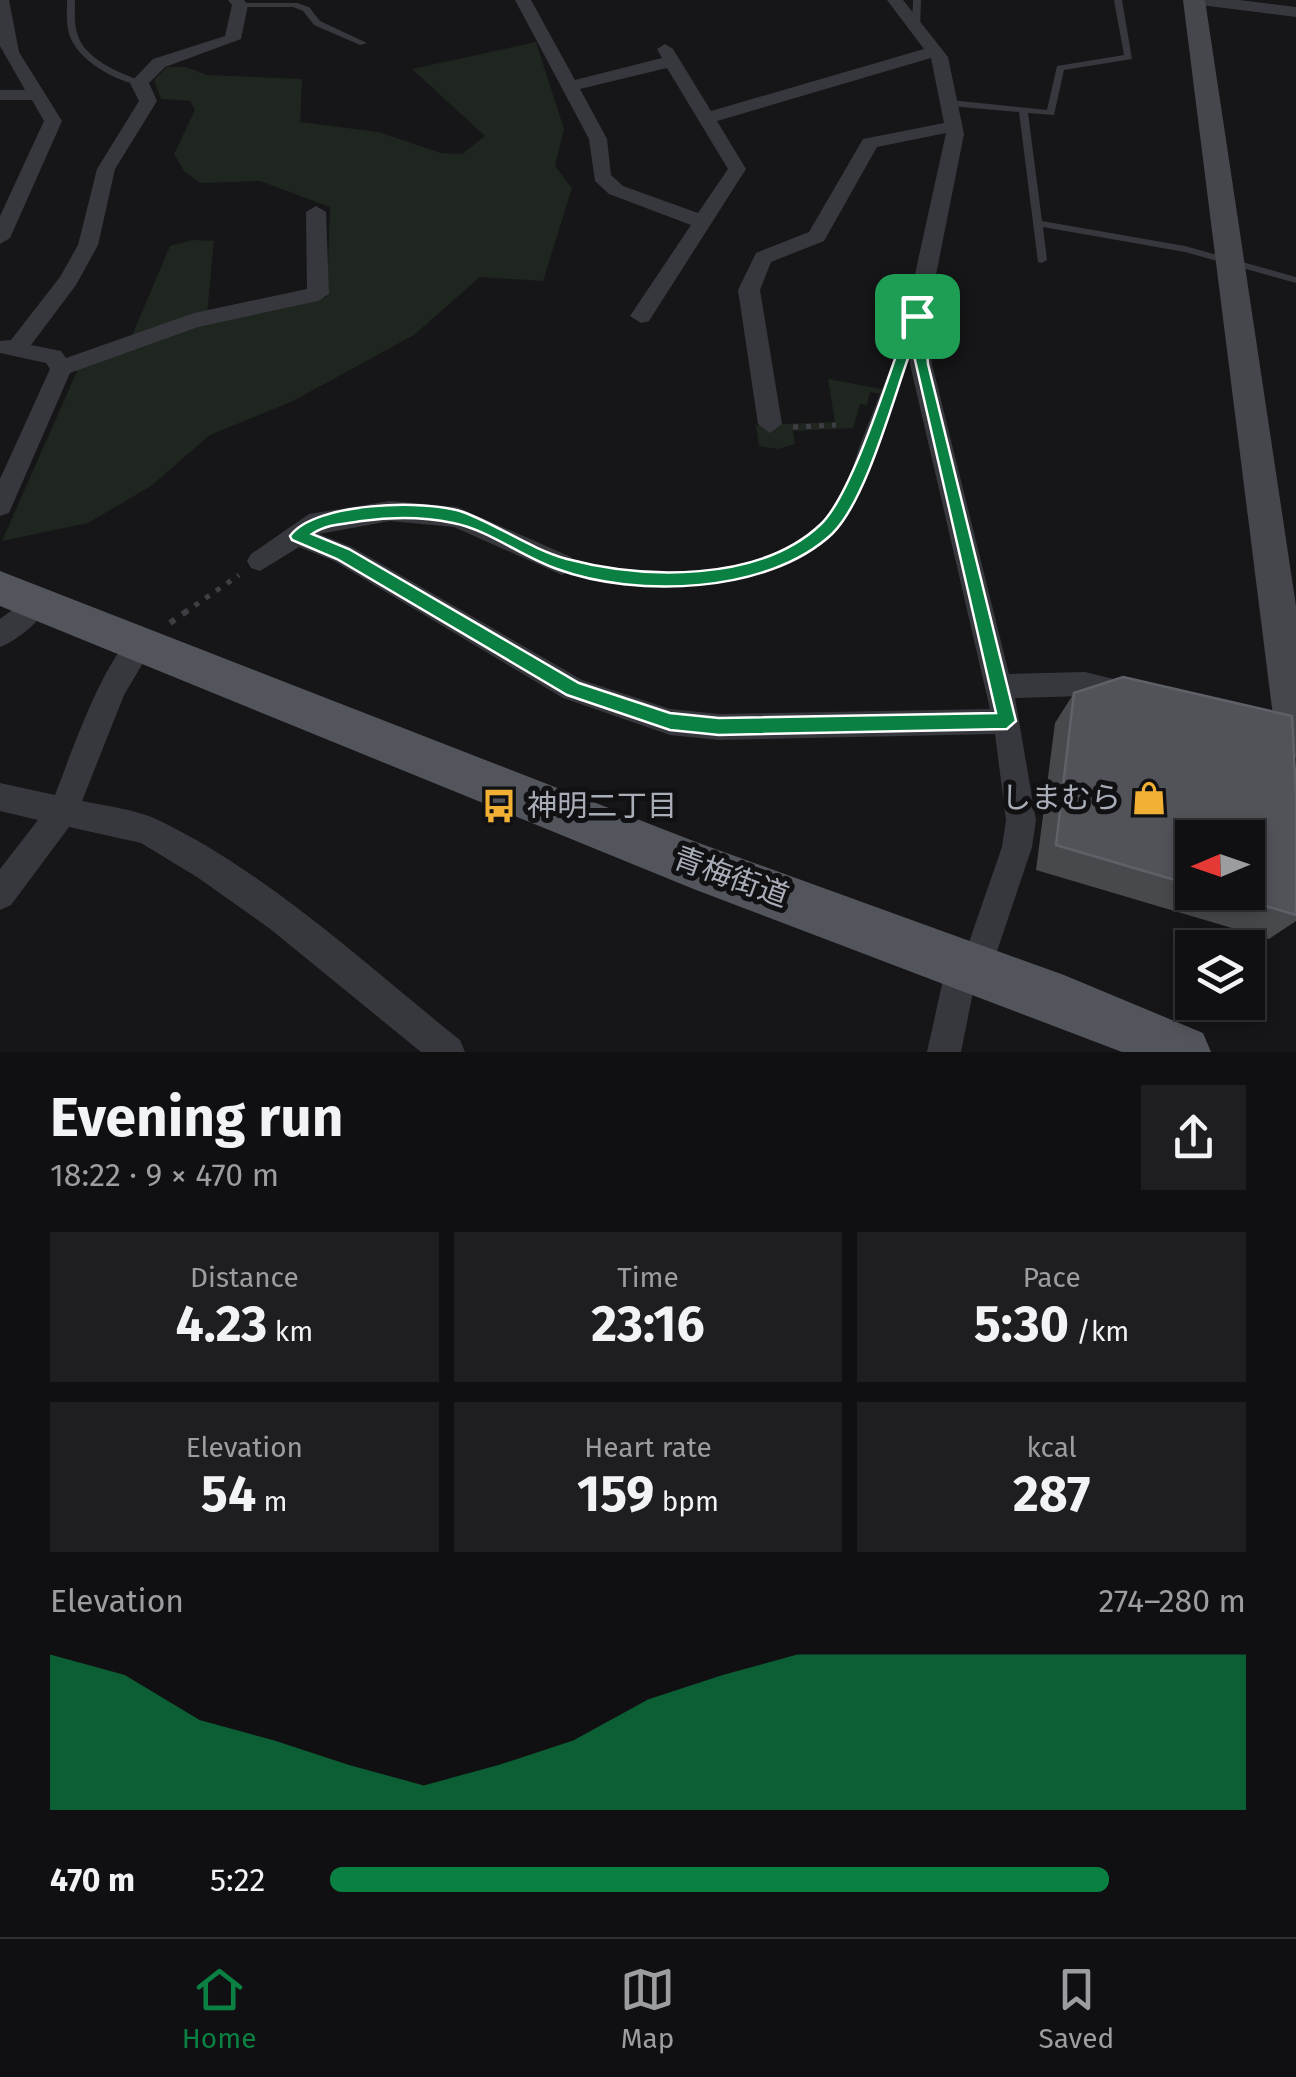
<!DOCTYPE html>
<meta charset="utf-8">
<style>
body{margin:0;font-family:"Fira Sans","Noto Sans JP",sans-serif;background:#1e1e20;color:#f1f3f6;height:100vh;display:flex;flex-direction:column;font-size:38px;white-space:nowrap}
*{box-sizing:border-box;margin:0}
p{font-size:32px;color:#9c9d9f}
.icon{flex:none;width:55px;height:55px;fill:none;stroke:currentColor;stroke-width:2;stroke-linecap:round;stroke-linejoin:round}
.map{position:relative;height:1052px;overflow:hidden}
.side{display:flex;flex-direction:column;background:#101012;flex:1}
.side>*{flex:none}
.needle{width:65px;rotate:268deg}
.fabs{position:absolute;left:1175px;top:820px;display:grid;gap:20px}
.fabs a{display:grid;place-items:center;width:90px;height:90px;border-radius:0px;background:#101012;box-shadow:0 5px 15px #0003,0 0 0 2px #303032;font-size:50px}
.pin{position:absolute;display:grid;place-items:center;width:85px;height:85px;color:#fff;margin:-42px;border-radius:20px;box-shadow:0 5px 15px #0006}
.round{display:grid;place-items:center;flex:none;width:105px;height:105px;border-radius:0px;background:#1e1e20}
.headline{display:flex;align-items:center;justify-content:space-between;height:170px;padding:0 50px}
h1{font-size:55px;font-weight:700;line-height:75px}
.stats{display:grid;grid-template-columns:repeat(3,1fr);gap:15px;height:170px;padding:10px 50px}
.stats div{display:grid;align-content:center;border-radius:0px;background:#1e1e20;text-align:center}
.stats b{font-size:50px;font-weight:700}
.stats small{font-size:28px;font-weight:400}
.stats p{font-size:28px}
.chart{height:280px;padding:20px 50px}
.chart p{display:flex;justify-content:space-between}
.chart svg{width:100%;height:180px;margin-top:10px;fill:#0b8043;opacity:.7}
ul{padding:0 50px;list-style:none;font-size:32px}
li{display:grid;grid-template-columns:160px 120px 1fr;align-items:center;height:75px}
li i{height:25px;border-radius:12px;background:#0b8043}
.tabs{display:flex;justify-content:space-around;align-items:center;height:140px;border-top:2px solid #303032;background:#101012;font-size:28px;color:#9c9d9f}
.tabs a{display:grid;justify-items:center;gap:5px}
.tabs .active{color:#0b8043}
.map>svg:first-child{display:block}
.green{fill:#1e261f}
.lines{fill:none;stroke-linecap:round;stroke-linejoin:round}
.path-far1{stroke:#3d3f44;stroke-width:5;stroke-dasharray:5 8;stroke-linecap:butt}
.path{stroke:#3d3f44;stroke-width:6;stroke-dasharray:6 9;stroke-linecap:butt}
.lane{fill:#37383d;fill-rule:evenodd}
.street{fill:#37383d;fill-rule:evenodd}
.secondary{fill:#45474d;fill-rule:evenodd}
.primary{fill:#53555c;fill-rule:evenodd}
.wall{fill:#47494d;fill-rule:evenodd}
.building{fill:#525359;stroke:#5f6168;stroke-width:2.5}
.route{fill:#0b8043;stroke:#fff;stroke-width:2.5;fill-rule:evenodd}
.labels{text-anchor:middle;stroke-width:10;stroke-linejoin:round;paint-order:stroke}
.poi-label{font-size:30px;fill:#a8adb8;stroke:#111113;text-anchor:end}
.street-label{font-size:30px;fill:#a8adb8;stroke:#111113}
</style>
<div class="map">
<svg width="1296" height="1052" viewBox="0 0 1296 1052">
<rect width="100%" height="100%" fill="#161618"/>
<g class="green">
<polygon points="536,42 564,129 555,166 572,188 543,281 480,277 414,335 293,401 210,435 151,486 88,523 2,541 78,369 125,352 170,246 193,240 214,241 206,325 327,297 330,207 260,181 200,183 184,171 174,154 195,110 190,101 161,99 154,80 167,67 186,67 207,75 302,79 300,122 379,132 441,153 462,154 485,136 412,69"/>
<polygon points="828,379 882,389 881,394 870,392 867,405 860,404 853,428 793,431 795,444 778,449 759,446 756,425 835,422"/>
</g>
<g class="lines">
<g class="path-far1">
<polyline points="793,427 836,425"/>
<polyline points="184,613 239,575"/>
</g>
<polyline class="path" points="170,623 187,611"/>
<g class="lane">
<path d="M 67,0 L 75,0 C 75,11 74,23 77,33 C 84,59 119,73 142,81 L 142,85 C 117,83 77,60 69,34 C 66,23 67,11 67,0 Z"/>
<polygon points="913,0 921,0 920,28 916,30 912,28"/>
<polygon points="1114,0 1122,0 1132,59 1064,70 1054,115 1028,113 1042,221 1185,246 1296,277 1296,283 1185,252 1043,227 1047,260 1042,263 1038,262 1019,112 950,106 946,103 950,100 1047,110 1057,66 1124,55"/>
<polygon points="237,3 297,3 309,7 320,21 367,43 360,45 314,25 303,11 293,7 240,7 236,5"/>
<path d="M 914,319 L 919,323 C 902,366 885,409 869,452 C 864,466 862,482 855,496 C 802,597 653,596 557,568 L 556,564 L 557,560 L 562,559 C 656,580 785,590 842,495 C 851,481 854,461 860,445 C 876,404 892,364 909,323 Z"/>
</g>
<g class="street">
<polygon points="0,0 9,0 19,52 62,121 10,238 0,244 0,216 44,121 32,100 0,100 0,90 25,90 0,46"/>
<polygon points="228,0 244,0 248,5 241,39 165,67 149,83 157,101 115,169 98,245 76,285 31,345 61,351 66,358 194,313 307,289 306,212 316,206 326,212 329,294 318,301 198,327 70,373 12,506 9,513 0,516 0,479 50,369 46,363 0,353 0,341 11,340 60,277 78,245 97,169 139,101 130,83 153,59 225,36 232,5"/>
<path d="M 515,0 L 531,0 L 575,80 L 662,58 L 657,49 L 665,44 L 673,49 L 711,111 L 924,49 L 887,0 L 903,0 L 948,57 L 964,134 L 928,315 L 932,364 L 1009,674 L 1085,672 L 1134,684 L 1138,693 L 1134,702 L 1124,705 L 1085,696 L 1015,698 L 1036,820 L 1032,847 L 988,978 L 975,982 L 961,1052 L 927,1052 L 947,962 L 952,951 L 967,948 L 1002,847 L 1006,820 L 995,734 L 719,740 L 670,735 L 563,698 L 334,561 L 299,547 L 260,571 L 251,568 L 247,561 L 251,554 L 309,514 L 390,501 L 457,507 L 571,557 L 575,564 L 571,571 L 562,575 L 454,527 L 390,521 L 319,534 L 352,547 L 582,680 L 670,709 L 719,714 L 990,709 L 910,364 L 906,315 L 946,133 L 877,147 L 824,241 L 771,262 L 760,290 L 782,424 L 770,433 L 758,424 L 738,290 L 756,253 L 809,232 L 863,139 L 944,123 L 931,58 L 717,121 L 746,169 L 649,321 L 641,323 L 630,316 L 691,225 L 609,194 L 595,181 L 589,139 ZM 667,68 L 728,169 L 698,213 L 623,186 L 611,175 L 607,139 L 580,89 Z"/>
<polygon points="1192,0 1239,0 1296,7 1296,17 1200,5"/>
<path d="M 38,591 L 47,594 L 51,602 C 43,619 18,640 0,647 L 0,619 Z"/>
<path d="M 143,629 L 153,633 L 156,641 L 124,695 L 82,801 C 106,806 134,809 156,819 C 266,871 366,965 460,1040 L 465,1052 L 421,1052 L 269,928 L 197,877 L 141,843 L 69,827 L 11,905 L 0,910 L 0,869 L 38,820 L 0,811 L 0,783 L 55,795 C 69,760 109,641 143,629 Z"/>
</g>
<polygon class="secondary" points="1183,0 1205,0 1296,606 1296,758 1282,753 1276,740"/>
<polygon class="primary" points="0,571 696,842 1064,975 1203,1033 1211,1052 1122,1052 696,890 0,606"/>
</g>
<path class="wall" d="M 1074,693 L 1296,794 L 1296,921 L 1269,939 L 1036,870 L 1055,723 ZM 1192,838 L 1248,892 L 1192,892 Z"/>
<polygon class="building" points="1123,677 1292,716 1296,794 1296,915 1219,892 1248,892 1248,838 1192,838 1192,885 1056,845 1074,693"/>
<path class="route" d="M 917,311 L 924,316 L 928,364 L 1016,721 L 1007,729 L 719,735 L 670,730 L 567,695 L 337,559 L 292,540 L 290,536 C 314,502 425,499 463,512 C 498,525 531,549 567,559 C 643,579 759,583 821,524 C 854,492 892,364 910,316 ZM 912,347 L 996,713 L 719,718 L 670,713 L 579,683 L 349,549 L 312,534 C 327,524 344,524 362,521 C 391,517 424,517 453,523 C 489,530 522,557 557,569 C 635,598 768,594 832,534 C 867,500 894,395 912,347 Z"/>
<defs>
<g id="shop-bare" transform="scale(2.7)"><path d="M-5-2.5h2.3a2.7 3.5 0 0 1 5.4 0H5L5.5 6h-11ZM-1.5-2.5h3a1.5 2.3 0 0 0-3 0Z" fill="#f2b134" stroke="#111113" stroke-width="2.5" paint-order="stroke"/></g>
<g id="bus-bare" transform="scale(2.7)"><path d="M-5-6H5V4H4V6H2V4H-2V6H-4V4H-5ZM-3.5-4V0h7V-4ZM-3.5 1.2v1.5H-2V1.2ZM2 1.2v1.5H3.5V1.2Z" fill="#f2b134" stroke="#111113" stroke-width="2.5" paint-order="stroke"/></g>
</defs>
<g fill-rule="evenodd">
<use href="#shop-bare" x="1149" y="798"/>
<use href="#bus-bare" x="499" y="806"/>
</g>
<g class="labels">
<g class="poi-label">
<text x="1121" y="808">しまむら</text>
<text x="527" y="816" text-anchor="start">神明二丁目</text>
</g>
<g class="street-label">
<text transform="translate(731 877) rotate(20)" y="10">青梅街道</text>
</g>
</g>
</svg>
<div class="fabs">
<a><svg class="needle" viewBox="-14 -14 28 28"><path d="M0-13l5 13h-10z" fill="#e53935"/><path d="M0 13l5-13h-10z" fill="#9c9d9f"/></svg></a>
<a><svg class="icon" aria-label="layers" viewBox="0 0 24 24"><path d="M12 4l9 5-9 5-9-5zM3 14l9 5 9-5"/></svg></a>
</div>
<div class="pin" style="left:917px;top:316px;background:#1e9e55"><svg class="icon" aria-label="arrive" viewBox="0 0 24 24"><path d="M6 21V4h12l-3 4 3 4H6"/></svg></div>
</div>
<section class="side">
<div class="headline"><div><h1>Evening run</h1><p>18:22 · 9 × 470 m</p></div><a class="round"><svg class="icon" aria-label="share" viewBox="0 0 24 24"><path d="M12 15V3M7 8l5-5 5 5M5 13v7h14v-7"/></svg></a></div>
<div class="stats">
<div><p>Distance</p><b>4.23<small> km</small></b></div>
<div><p>Time</p><b>23:16</b></div>
<div><p>Pace</p><b>5:30<small> /km</small></b></div>
</div>
<div class="stats">
<div><p>Elevation</p><b>54<small> m</small></b></div>
<div><p>Heart rate</p><b>159<small> bpm</small></b></div>
<div><p>kcal</p><b>287</b></div>
</div>
<div class="chart"><p><span>Elevation</span>274–280 m</p>
<svg viewBox="0 0 160 44" preserveAspectRatio="none"><path d="M0 44V6L10 11L20 22L30 27L40 33L50 38L60 33L70 27L80 17L90 11L100 6L110 6L120 6L130 6L140 6L150 6L160 6V44z"/></svg>
</div>
<ul>
<li><b>470 m</b>5:22<i style="width:85%"></i></li>
</ul>
</section>
<nav class="tabs">
<a class="active"><svg class="icon" aria-label="home" viewBox="0 0 24 24"><path d="M3 11l9-7 9 7M6 9v11h12V9"/></svg>Home</a>
<a><svg class="icon" aria-label="map" viewBox="0 0 24 24"><path d="M3 6l6-2 6 2 6-2v14l-6 2-6-2-6 2zM9 4v14M15 6v14"/></svg>Map</a>
<a><svg class="icon" aria-label="saved" viewBox="0 0 24 24"><path d="M7 4h10v16l-5-4-5 4z"/></svg>Saved</a>
</nav>
